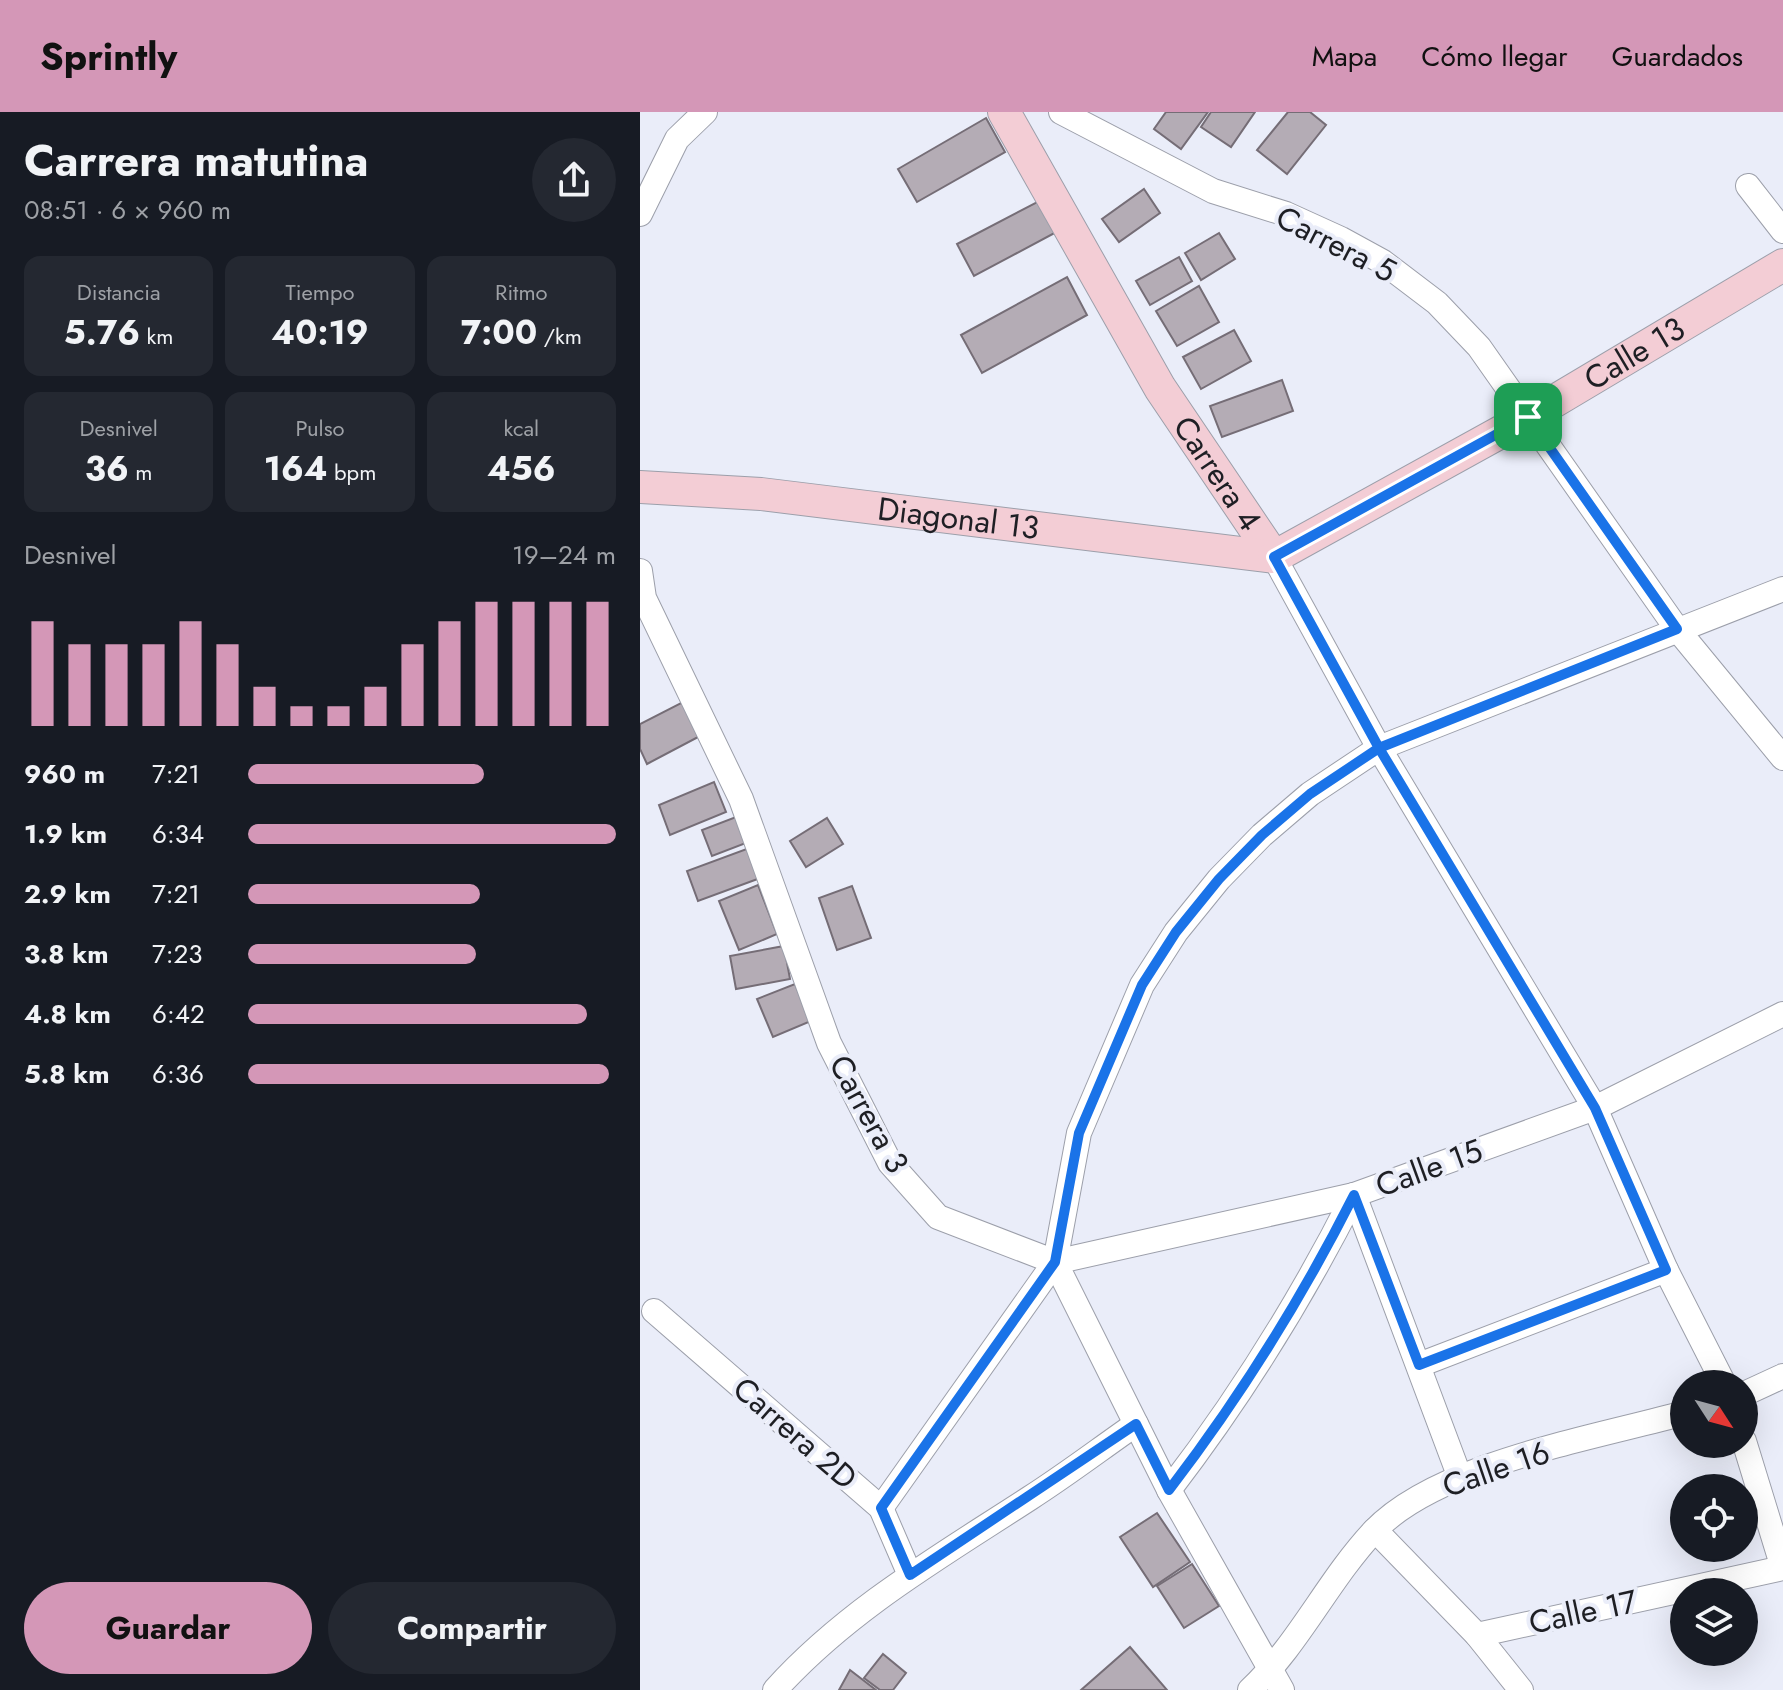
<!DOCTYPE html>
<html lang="es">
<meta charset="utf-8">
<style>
body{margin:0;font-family:Jost,sans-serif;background:#242831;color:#f1f3f6;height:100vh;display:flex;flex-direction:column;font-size:30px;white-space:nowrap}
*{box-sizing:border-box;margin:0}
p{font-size:26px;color:#9ea1a6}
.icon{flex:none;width:44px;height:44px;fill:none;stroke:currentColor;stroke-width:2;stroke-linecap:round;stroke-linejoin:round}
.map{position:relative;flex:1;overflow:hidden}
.sheet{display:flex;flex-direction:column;background:#171b24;width:640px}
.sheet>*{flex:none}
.needle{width:52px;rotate:126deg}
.fabs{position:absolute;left:1030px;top:1258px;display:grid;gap:16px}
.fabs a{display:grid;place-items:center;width:88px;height:88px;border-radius:50%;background:#171b24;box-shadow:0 8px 32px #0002;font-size:40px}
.pin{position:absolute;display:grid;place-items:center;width:68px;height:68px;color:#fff;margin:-34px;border-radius:16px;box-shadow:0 4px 12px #0006}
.round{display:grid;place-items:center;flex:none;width:84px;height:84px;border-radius:42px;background:#242831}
.overview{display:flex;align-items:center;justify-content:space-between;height:136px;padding:0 24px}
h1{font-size:44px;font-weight:700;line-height:60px}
.metrics{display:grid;grid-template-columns:repeat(3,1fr);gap:12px;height:136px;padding:8px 24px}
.metrics div{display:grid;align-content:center;border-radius:16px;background:#242831;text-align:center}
.metrics b{font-size:34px;font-weight:700}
.metrics small{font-size:22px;font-weight:400}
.metrics p{font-size:22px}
.chart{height:224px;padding:16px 24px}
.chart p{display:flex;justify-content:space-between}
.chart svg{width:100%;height:144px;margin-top:8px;stroke:#d497b7;stroke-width:6}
.primary-button{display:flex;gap:16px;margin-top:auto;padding:16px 24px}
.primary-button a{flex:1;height:92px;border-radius:48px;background:#d497b7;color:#111;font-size:32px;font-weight:700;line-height:92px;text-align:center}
.primary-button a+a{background:#242831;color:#f1f3f6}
ul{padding:0 24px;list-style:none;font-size:26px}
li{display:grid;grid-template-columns:128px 96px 1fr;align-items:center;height:60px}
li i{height:20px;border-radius:10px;background:#d497b7}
header{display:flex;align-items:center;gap:48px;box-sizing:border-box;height:112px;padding:0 40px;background:#d497b7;color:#111}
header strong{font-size:38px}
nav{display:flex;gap:44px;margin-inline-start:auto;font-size:28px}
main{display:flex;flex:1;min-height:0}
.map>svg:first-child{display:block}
.building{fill:#b4acb5;stroke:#756d76;stroke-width:2}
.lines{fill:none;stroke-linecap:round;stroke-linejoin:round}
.street-casing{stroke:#9c9faa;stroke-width:26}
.secondary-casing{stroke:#9c9faa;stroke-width:34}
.street{stroke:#fff;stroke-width:24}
.secondary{stroke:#f3cdd5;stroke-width:32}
.route-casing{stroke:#fff;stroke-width:16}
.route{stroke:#1a73e8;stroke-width:10}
.labels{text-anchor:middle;stroke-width:8;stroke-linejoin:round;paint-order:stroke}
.street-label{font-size:32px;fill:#1e1f24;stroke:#eaedf9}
</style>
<header>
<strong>Sprintly</strong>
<nav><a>Mapa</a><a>Cómo llegar</a><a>Guardados</a></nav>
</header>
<main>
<section class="sheet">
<div class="overview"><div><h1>Carrera matutina</h1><p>08:51 · 6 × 960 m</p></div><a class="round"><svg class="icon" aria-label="share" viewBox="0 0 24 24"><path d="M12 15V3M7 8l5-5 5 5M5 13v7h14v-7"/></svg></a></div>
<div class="metrics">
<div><p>Distancia</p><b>5.76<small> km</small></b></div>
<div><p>Tiempo</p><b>40:19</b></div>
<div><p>Ritmo</p><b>7:00<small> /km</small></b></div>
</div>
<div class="metrics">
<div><p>Desnivel</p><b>36<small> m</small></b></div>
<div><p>Pulso</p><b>164<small> bpm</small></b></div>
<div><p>kcal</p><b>456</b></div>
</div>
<div class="chart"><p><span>Desnivel</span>19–24 m</p>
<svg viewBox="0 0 160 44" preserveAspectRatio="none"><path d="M5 44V12M15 44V19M25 44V19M35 44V19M45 44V12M55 44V19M65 44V32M75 44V38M85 44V38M95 44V32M105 44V19M115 44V12M125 44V6M135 44V6M145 44V6M155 44V6"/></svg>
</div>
<ul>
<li><b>960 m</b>7:21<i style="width:64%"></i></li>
<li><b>1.9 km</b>6:34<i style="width:100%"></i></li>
<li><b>2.9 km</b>7:21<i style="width:63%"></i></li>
<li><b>3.8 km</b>7:23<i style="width:62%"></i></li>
<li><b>4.8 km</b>6:42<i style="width:92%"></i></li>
<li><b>5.8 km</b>6:36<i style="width:98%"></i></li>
</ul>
<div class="primary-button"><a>Guardar</a><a>Compartir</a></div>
</section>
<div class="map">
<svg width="1143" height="1578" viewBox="0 0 1143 1578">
<rect width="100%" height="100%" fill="#eaedf9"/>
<g class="building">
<polygon points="526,0 568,0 541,37 514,17"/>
<polygon points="571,0 615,0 591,35 561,15"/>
<polygon points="648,0 670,0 686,13 647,62 617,38"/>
<polygon points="346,6 365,40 277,90 258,57"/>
<polygon points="504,77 520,101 479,130 462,107"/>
<polygon points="405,86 422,117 334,164 317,132"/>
<polygon points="579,121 595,147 561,168 545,141"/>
<polygon points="539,145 552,169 510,193 496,169"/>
<polygon points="427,165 447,203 342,261 321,223"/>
<polygon points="559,174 579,210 537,234 516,199"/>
<polygon points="594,218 611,249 561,277 543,245"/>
<polygon points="642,268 653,299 582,325 570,294"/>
<polygon points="43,590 60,624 7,652 0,637 0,612"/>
<polygon points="74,670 86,700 30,723 19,693"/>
<polygon points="96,705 106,731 72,744 62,718"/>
<polygon points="187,706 203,732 166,755 150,729"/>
<polygon points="112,735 123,765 58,789 47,759"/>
<polygon points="118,773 137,822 99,838 79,789"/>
<polygon points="212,774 231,826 197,838 179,786"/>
<polygon points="144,834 150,867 96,877 90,844"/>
<polygon points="155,872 171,909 133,925 117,887"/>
<polygon points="517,1401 550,1450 513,1475 480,1425"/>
<polygon points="552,1452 579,1494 544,1516 517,1474"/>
<polygon points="490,1535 527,1578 441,1578"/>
<polygon points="243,1542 266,1561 253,1578 240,1578 224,1566"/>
<polygon points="210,1558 236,1578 199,1578"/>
</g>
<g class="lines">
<g class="street-casing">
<g id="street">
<polyline points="421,0 573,79 646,102 701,127 743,150 797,191 839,235 1037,517 1143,646"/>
<polyline points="1108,74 1143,119"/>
<polyline points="0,102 37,27 65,0"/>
<polyline points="634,445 739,636 955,996 1026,1158 1084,1272"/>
<polyline points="0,459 4,486 101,687 189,931 250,1051 298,1105 415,1150 529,1378 642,1578"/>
<polyline points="714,1083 819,1363"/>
<polyline points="415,1150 714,1083 955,996 1143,902"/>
<polyline points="14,1199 241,1396 270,1463"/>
<polyline points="779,1253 1026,1158"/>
<polyline points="1104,1282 1143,1264"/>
<polyline points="1104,1329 1143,1456"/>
<path d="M 529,1378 C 601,1284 661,1188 714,1083"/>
<polyline points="241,1396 415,1150 439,1021 502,873 536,820 579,767 622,723 670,682 739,636 1143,477"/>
<polyline points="735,1418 837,1523 881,1578"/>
<polyline points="837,1523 1143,1456"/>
<path d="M 135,1578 C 207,1498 301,1444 390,1386 C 426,1363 460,1337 496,1312"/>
<path d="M 610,1578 C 659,1532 688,1468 734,1419 C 798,1352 954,1326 1044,1301"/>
</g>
</g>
<g class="secondary-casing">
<g id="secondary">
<path id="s1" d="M 364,0 L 520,276 L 634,445"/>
<path id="s2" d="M 0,375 L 121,382 L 634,445"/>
<path id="s3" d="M 634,445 L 888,305 L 1143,153"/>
</g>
</g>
<use href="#street" class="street"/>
<use href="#secondary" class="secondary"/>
</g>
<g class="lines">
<g class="route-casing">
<path id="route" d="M 888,305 L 634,445 L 739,636 L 670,682 L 622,723 L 579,767 L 536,820 L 502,873 L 439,1021 L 415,1150 L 241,1396 L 270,1463 L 496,1312 L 529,1378 C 601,1284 661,1188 714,1083 L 779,1253 L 1026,1158 L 955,996 L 739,636 L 1037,517 L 888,305"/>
</g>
<use href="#route" class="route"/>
</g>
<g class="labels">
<g class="street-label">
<text transform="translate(696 132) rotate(27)" y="11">Carrera 5</text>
<text dy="11" stroke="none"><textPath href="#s3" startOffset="414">Calle 13</textPath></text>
<text dy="11" stroke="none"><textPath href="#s1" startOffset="420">Carrera 4</textPath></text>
<text dy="11" stroke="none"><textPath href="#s2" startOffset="320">Diagonal 13</textPath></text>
<text transform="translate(229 1002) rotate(61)" y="11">Carrera 3</text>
<text transform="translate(789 1056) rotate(-20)" y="11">Calle 15</text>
<text transform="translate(155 1321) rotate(41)" y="11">Carrera 2D</text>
<text transform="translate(856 1357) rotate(-19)" y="11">Calle 16</text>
<text transform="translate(943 1500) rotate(-12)" y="11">Calle 17</text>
</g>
</g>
</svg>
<div class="fabs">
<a><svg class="needle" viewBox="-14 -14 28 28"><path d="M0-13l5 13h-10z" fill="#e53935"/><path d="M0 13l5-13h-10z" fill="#9ea1a6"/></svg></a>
<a><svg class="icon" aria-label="locate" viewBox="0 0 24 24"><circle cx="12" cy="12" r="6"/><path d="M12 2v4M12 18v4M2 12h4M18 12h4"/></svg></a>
<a><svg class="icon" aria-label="layers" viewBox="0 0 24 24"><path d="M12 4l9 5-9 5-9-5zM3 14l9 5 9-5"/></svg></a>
</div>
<div class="pin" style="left:888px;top:305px;background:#1e9e55"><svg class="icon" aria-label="arrive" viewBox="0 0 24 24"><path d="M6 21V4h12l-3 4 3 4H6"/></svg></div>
</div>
</main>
